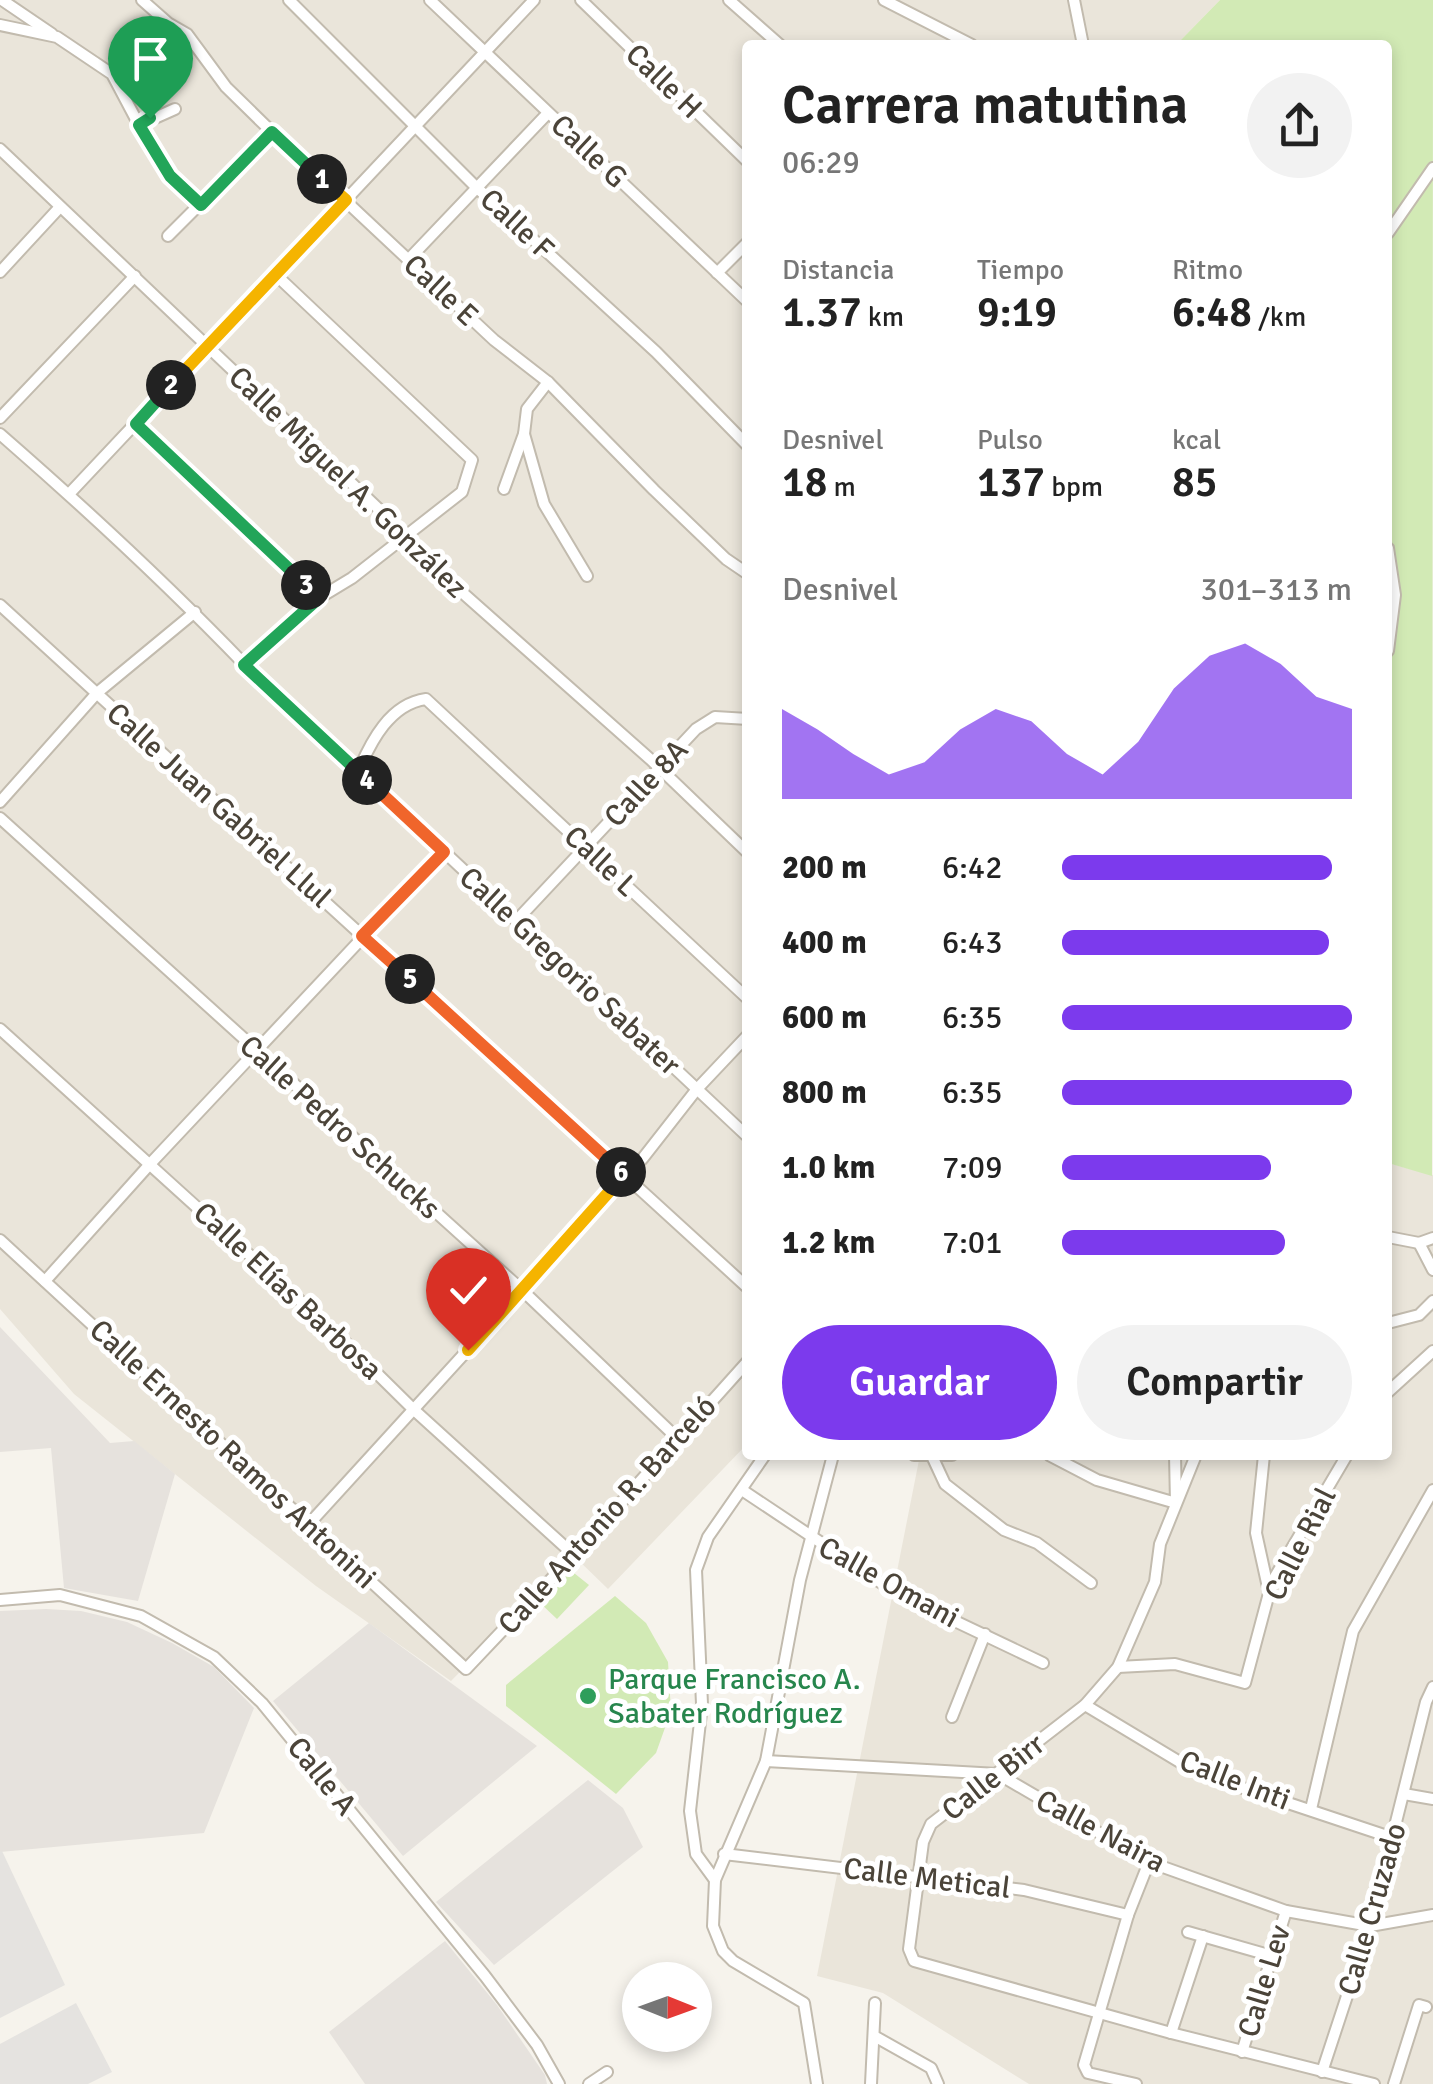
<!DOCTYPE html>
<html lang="es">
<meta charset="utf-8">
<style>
body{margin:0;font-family:Signika,sans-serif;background:#f2f2f2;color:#222;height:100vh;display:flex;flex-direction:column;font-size:38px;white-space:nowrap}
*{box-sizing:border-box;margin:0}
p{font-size:32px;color:#767676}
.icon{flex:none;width:55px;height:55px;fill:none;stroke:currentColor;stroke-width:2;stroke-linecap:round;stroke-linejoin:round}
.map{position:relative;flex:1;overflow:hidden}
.drawer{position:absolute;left:742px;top:40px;width:650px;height:1420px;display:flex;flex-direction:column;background:#fff;border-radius:10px;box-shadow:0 5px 15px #0003}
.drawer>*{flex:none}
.needle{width:65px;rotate:91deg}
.tools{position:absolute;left:622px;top:1962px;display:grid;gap:20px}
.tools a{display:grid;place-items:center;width:90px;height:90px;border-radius:50%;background:#fff;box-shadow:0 5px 15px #0003;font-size:50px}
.pin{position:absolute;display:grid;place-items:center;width:85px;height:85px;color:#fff;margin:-102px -42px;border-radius:50% 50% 50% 0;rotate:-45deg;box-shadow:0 0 10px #0007}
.pin .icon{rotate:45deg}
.km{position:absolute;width:50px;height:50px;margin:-25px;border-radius:50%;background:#222;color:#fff;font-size:28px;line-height:50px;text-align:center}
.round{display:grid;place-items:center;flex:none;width:105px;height:105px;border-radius:52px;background:#f2f2f2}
.overview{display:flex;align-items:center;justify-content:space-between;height:170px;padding:0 40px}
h1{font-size:55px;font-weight:600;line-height:75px}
.metrics{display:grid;grid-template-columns:repeat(3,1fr);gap:15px;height:170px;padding:10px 40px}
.metrics div{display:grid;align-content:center}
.metrics b{font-size:42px;font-weight:600}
.metrics small{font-size:28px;font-weight:400}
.metrics p{font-size:28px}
.chart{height:280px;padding:20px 40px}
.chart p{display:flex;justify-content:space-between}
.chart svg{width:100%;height:180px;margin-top:10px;fill:#7c3aed;opacity:.7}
.cta{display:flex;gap:20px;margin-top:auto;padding:20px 40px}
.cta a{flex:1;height:115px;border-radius:60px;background:#7c3aed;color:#fff;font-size:40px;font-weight:600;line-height:115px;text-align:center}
.cta a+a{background:#f2f2f2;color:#222}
ul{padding:0 40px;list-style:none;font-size:32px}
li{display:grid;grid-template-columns:160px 120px 1fr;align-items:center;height:75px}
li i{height:25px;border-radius:12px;background:#7c3aed}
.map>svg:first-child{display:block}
.residential{fill:#eae5da}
.industrial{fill:#e6e2dd}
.green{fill:#d2eab5}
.parking{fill:#e5e3e0}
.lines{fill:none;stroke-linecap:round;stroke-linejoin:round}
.street-casing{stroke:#c2bbae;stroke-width:14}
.street{stroke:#fff;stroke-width:10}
.split-1-casing{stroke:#fff;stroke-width:20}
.split-2-casing{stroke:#fff;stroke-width:20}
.split-3-casing{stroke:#fff;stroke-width:20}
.split-4-casing{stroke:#fff;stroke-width:20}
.split-5-casing{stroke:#fff;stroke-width:20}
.split-6-casing{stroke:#fff;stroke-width:20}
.split-7-casing{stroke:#fff;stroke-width:20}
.split-1{stroke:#22a559;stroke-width:12}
.split-2{stroke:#f5b400;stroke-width:12}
.split-3{stroke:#22a559;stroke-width:12}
.split-4{stroke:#22a559;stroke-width:12}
.split-5{stroke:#f0652b;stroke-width:12}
.split-6{stroke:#f0652b;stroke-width:12}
.split-7{stroke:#f5b400;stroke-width:12}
.leisure-dot{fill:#2e9e5b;stroke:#fff;stroke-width:4}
.labels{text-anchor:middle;stroke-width:10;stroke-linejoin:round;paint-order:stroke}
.street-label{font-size:30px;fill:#4b4439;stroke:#fff}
.leisure-label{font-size:30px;fill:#27864d;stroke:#fff;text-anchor:start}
</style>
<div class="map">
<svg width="1433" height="2084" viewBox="0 0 1433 2084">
<rect width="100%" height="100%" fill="#f6f3ec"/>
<g class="residential">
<polygon points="0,0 1220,0 1178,43 1256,45 748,45 747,1444 608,1589 574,1556 451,1681 316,1586 74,1394 0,1309"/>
<polygon points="1388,1163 1433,1175 1433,2084 1029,2084 883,1993 817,1976 920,1455 1388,1455"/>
</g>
<g class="industrial">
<polygon points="0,1327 110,1443 134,1441 175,1474 138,1601 64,1588 51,1448 0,1452"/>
<polygon points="46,1609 81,1611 127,1622 172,1643 214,1667 254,1708 204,1833 0,1852 0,1611"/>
<polygon points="369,1623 537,1746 403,1856 273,1701"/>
<polygon points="588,1780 623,1808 643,1847 494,1965 436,1902"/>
<polygon points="445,1941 497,2005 545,2075 547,2084 365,2084 329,2032"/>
</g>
<g class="green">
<polygon points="1220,0 1433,0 1432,1176 1388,1163 1388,45 1177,44"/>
<polygon points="569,1569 589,1585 557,1619 539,1602"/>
<polygon points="615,1596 646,1623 668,1662 671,1711 656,1753 616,1794 506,1706 506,1685"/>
</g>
<g class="parking">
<polygon points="2,1851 65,1985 0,2018 0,1852"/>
<polygon points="76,2003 112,2072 88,2084 0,2084 0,2044"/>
</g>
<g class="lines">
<g class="street-casing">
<g id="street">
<polyline points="2,0 52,34"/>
<polyline points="142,0 168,23 187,34 226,87 272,132 494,340 548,382 654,490 726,559 748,574"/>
<polyline points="289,0 475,186 656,352 748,446"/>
<polyline points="430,0 748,302"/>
<polyline points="581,0 748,162"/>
<polyline points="729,0 780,45"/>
<polyline points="884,0 972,45"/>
<polyline points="1074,0 1083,45"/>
<polyline points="0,25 57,37 112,74 139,125 175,109"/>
<polyline points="139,125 170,176 201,205"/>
<polyline points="0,149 406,535 447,579 650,759 748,853"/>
<polyline points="1388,233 1433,168"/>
<polyline points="168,236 272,132"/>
<polyline points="409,259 548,113"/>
<polyline points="0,272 60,207"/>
<polyline points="717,273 748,242"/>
<polyline points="0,418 135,276"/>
<polyline points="136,424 319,598"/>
<path d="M 0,434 C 85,508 167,584 245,665 L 748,1137"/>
<polyline points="524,434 544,504 587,576"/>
<polyline points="504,489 524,434 527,409 548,382"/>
<polyline points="69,494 534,0"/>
<polyline points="1388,548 1395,595 1388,651"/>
<polyline points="0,605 748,1288"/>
<polyline points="245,665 319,598 352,578 462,492 472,460 276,275"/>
<path d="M 358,772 C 371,741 390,704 426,699 L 748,999"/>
<polyline points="0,802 97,693 195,612"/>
<polyline points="0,818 522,1290 677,1438"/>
<polyline points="516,921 696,729 715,717 748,719"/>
<polyline points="0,1029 339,1336 413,1409 574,1555"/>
<polyline points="1388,1237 1419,1243 1433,1238"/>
<polyline points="0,1240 466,1669 574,1555 748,1361"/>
<polyline points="1419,1243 1433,1270"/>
<polyline points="45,1281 150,1164 443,852"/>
<polyline points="1388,1323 1419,1315 1433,1301"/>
<polyline points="1388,1392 1433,1351"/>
<polyline points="914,1455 952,1455"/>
<polyline points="1049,1455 1097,1480 1176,1503 1175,1455"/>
<polyline points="1196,1455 1160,1544 1155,1582 1118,1667 1085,1705 931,1824 923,1842 909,1949 914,1961 1171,2033 1374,2084"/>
<polyline points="1264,1455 1256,1533 1269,1592"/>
<polyline points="932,1456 945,1484 1004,1530 1037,1543 1091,1583"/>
<polyline points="742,1490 898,1594 1043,1663"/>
<polyline points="308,1525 643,1158 697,1089 748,1035"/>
<polyline points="0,1600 60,1595 141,1616 214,1657 262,1703 485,1976 537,2045 559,2084"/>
<polyline points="1118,1667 1175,1664 1245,1683 1272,1582 1347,1455"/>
<polyline points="1085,1705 1198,1773 1393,1838"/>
<polyline points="952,1717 985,1634"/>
<polyline points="766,1761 998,1774 1149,1862 1286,1911 1370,1926 1433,1915"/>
<polyline points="1404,1794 1433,1799"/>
<polyline points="1311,1809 1353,1631 1433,1490"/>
<polyline points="724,1854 1024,1890 1128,1915"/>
<polyline points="715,1880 696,1854 690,1811 702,1704 696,1570 708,1537 765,1455"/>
<polyline points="1188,1932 1272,1956"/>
<polyline points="1171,2033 1203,1936"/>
<polyline points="874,2036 931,2068 938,2084"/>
<polyline points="1242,2052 1286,1911"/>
<polyline points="1322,2072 1370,1926 1426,1702 1433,1687"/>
<polyline points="589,2084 607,2072"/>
<polyline points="817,2084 804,2003 733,1961 723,1951 713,1926 715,1880 766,1761 800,1580 833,1455"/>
<polyline points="871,2084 875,2003"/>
<polyline points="1136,2084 1088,2073 1084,2065 1128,1915 1149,1862"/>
<polyline points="1394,2084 1419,2005 1426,2007"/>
</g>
</g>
<use href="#street" class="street"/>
</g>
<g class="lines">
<g class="split-1-casing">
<polyline id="split-1" points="150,118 139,125 170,176 201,205 272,132 322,179"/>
</g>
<g class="split-2-casing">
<polyline id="split-2" points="171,385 346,200 322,179"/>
</g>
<g class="split-3-casing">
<polyline id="split-3" points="171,385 136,424 306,585"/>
</g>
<g class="split-4-casing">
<polyline id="split-4" points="306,585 319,598 244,665 367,780"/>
</g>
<g class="split-5-casing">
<polyline id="split-5" points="367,780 444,852 362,936 410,979"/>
</g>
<g class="split-6-casing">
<polyline id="split-6" points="410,979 621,1172"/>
</g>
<g class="split-7-casing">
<polyline id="split-7" points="468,1350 624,1175 621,1172"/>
</g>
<use href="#split-1" class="split-1"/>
<use href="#split-2" class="split-2"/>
<use href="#split-3" class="split-3"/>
<use href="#split-4" class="split-4"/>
<use href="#split-5" class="split-5"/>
<use href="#split-6" class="split-6"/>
<use href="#split-7" class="split-7"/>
</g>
<circle class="leisure-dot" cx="588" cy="1696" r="10"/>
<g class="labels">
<g class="street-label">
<text transform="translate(664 81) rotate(44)" y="10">Calle H</text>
<text transform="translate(589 151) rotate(43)" y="10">Calle G</text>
<text transform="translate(517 224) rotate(43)" y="10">Calle F</text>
<text transform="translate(441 290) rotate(43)" y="10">Calle E</text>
<text transform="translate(348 482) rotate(44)" y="10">Calle Miguel A. González</text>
<text transform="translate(646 783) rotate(-47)" y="10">Calle 8A</text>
<text transform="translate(219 805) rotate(42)" y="10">Calle Juan Gabriel Llul</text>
<text transform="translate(601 861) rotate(43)" y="10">Calle L</text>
<text transform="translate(570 971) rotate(43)" y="10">Calle Gregorio Sabater</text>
<text transform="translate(340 1127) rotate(42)" y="10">Calle Pedro Schucks</text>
<text transform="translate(288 1291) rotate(43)" y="10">Calle Elías Barbosa</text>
<text transform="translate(233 1454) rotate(43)" y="10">Calle Ernesto Ramos Antonini</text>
<text transform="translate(607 1515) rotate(-48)" y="10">Calle Antonio R. Barceló</text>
<text transform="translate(1300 1544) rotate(-63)" y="10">Calle Rial</text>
<text transform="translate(889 1582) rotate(29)" y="10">Calle Omani</text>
<text transform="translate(322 1776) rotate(51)" y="10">Calle A</text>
<text transform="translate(993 1777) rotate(-38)" y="10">Calle Birr</text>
<text transform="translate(1235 1780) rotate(21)" y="10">Calle Inti</text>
<text transform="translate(1101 1831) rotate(28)" y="10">Calle Naira</text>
<text transform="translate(927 1878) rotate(7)" y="10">Calle Metical</text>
<text transform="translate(1372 1909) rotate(-74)" y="10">Calle Cruzado</text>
<text transform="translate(1264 1981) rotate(-73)" y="10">Calle Lev</text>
</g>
<g class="leisure-label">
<text x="608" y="1689">Parque Francisco A.<tspan x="608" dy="34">Sabater Rodríguez</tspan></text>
</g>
</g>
</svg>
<div class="tools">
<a><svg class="needle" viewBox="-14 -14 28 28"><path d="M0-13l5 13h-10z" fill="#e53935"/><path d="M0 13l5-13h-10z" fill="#767676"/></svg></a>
</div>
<div class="pin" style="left:150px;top:118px;background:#1e9e55"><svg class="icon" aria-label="arrive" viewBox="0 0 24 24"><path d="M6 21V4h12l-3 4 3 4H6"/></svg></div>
<div class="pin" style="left:468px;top:1350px;background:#d93025"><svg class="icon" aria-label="check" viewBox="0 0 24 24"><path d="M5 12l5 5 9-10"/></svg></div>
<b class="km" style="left:322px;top:179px">1</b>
<b class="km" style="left:171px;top:385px">2</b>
<b class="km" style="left:306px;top:585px">3</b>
<b class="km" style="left:367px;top:780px">4</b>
<b class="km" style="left:410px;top:979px">5</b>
<b class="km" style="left:621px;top:1172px">6</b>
<section class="drawer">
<div class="overview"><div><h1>Carrera matutina</h1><p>06:29</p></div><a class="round"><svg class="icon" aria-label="share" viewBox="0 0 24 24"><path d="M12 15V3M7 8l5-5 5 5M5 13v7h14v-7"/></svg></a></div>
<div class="metrics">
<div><p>Distancia</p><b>1.37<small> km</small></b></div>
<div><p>Tiempo</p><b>9:19</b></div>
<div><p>Ritmo</p><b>6:48<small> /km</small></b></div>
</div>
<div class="metrics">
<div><p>Desnivel</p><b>18<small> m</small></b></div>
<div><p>Pulso</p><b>137<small> bpm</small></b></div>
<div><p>kcal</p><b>85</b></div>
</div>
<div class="chart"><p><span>Desnivel</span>301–313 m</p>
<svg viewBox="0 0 160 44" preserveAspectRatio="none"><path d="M0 44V22L10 27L20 33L30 38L40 35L50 27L60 22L70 25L80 33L90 38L100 30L110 17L120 9L130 6L140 11L150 19L160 22V44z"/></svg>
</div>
<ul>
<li><b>200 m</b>6:42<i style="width:93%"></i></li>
<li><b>400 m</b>6:43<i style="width:92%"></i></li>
<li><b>600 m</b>6:35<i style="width:100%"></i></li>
<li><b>800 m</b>6:35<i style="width:100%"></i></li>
<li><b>1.0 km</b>7:09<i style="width:72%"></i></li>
<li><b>1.2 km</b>7:01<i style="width:77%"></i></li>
</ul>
<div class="cta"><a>Guardar</a><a>Compartir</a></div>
</section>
</div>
